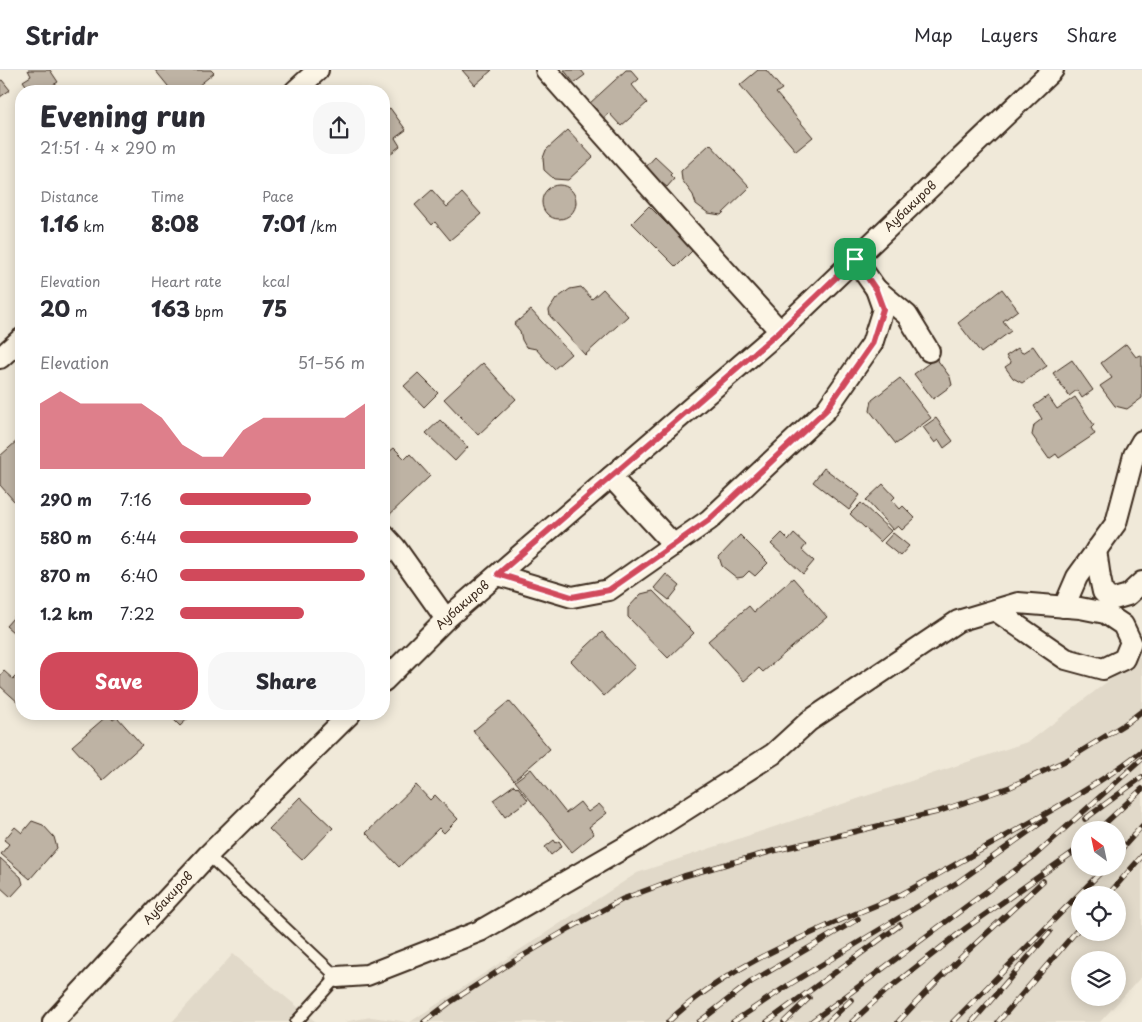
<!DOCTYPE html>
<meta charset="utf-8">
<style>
body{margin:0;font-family:"Playpen Sans",sans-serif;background:#f7f7f7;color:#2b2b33;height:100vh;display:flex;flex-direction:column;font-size:19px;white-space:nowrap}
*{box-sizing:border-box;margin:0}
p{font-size:16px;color:#7c7c81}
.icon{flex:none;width:28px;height:28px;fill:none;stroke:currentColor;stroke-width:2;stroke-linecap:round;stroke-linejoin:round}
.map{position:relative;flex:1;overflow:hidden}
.side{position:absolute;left:15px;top:15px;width:375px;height:635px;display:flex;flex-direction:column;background:#fff;border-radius:20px;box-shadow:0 2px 12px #0003}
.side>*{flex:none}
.needle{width:32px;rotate:327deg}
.fabs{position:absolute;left:1071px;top:751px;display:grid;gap:10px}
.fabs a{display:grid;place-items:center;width:55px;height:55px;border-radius:50%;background:#fff;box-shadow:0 2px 12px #0003;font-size:25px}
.pin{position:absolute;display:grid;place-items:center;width:42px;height:42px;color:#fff;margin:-21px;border-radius:10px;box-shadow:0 2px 8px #0006}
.round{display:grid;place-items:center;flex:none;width:52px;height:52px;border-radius:20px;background:#f7f7f7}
.overview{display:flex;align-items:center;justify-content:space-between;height:85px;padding:0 25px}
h1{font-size:28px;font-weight:800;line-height:38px}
.stats{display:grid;grid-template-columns:repeat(3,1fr);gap:8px;height:85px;padding:5px 25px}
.stats div{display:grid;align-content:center}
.stats b{font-size:21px;font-weight:800}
.stats small{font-size:14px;font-weight:400}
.stats p{font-size:14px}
.chart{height:140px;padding:10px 25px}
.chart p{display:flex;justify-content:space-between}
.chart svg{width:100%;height:90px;margin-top:5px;fill:#d1495b;opacity:.7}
.button{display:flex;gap:10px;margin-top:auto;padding:10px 25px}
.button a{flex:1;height:58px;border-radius:20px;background:#d1495b;color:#fff;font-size:20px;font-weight:800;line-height:58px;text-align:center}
.button a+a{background:#f7f7f7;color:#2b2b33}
ul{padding:0 25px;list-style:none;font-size:16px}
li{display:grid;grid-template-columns:80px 60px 1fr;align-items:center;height:38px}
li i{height:12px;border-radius:6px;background:#d1495b}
header{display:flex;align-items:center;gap:30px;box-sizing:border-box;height:70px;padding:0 25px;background:#fff;border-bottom:1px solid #e1e1e2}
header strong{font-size:24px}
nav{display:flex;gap:28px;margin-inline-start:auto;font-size:18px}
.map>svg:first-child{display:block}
.built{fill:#e1d9c9;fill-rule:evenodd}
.building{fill:#beb3a4;stroke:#3b2a1e}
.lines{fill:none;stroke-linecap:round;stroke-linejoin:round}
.service-casing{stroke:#3b2a1e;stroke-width:14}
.minor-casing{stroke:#3b2a1e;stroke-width:24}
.service{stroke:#fcf5e5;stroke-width:10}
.minor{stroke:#fcf5e5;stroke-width:20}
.rail-casing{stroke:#3b2a1e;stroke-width:5.5}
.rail{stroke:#fcf5e5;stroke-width:4;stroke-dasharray:11;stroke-linecap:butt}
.route-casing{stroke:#fff;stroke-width:10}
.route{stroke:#d1495b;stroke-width:6}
.labels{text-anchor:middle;stroke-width:5;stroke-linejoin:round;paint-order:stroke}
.street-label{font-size:12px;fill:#3b2a1e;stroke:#fcf5e5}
</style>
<header>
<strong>Stridr</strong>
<nav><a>Map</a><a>Layers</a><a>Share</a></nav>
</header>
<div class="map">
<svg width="1142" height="952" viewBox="0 0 1142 952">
<rect width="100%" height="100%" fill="#f0e9d9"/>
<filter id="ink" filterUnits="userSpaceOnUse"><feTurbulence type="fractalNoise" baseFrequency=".02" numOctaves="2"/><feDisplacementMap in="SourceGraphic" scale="10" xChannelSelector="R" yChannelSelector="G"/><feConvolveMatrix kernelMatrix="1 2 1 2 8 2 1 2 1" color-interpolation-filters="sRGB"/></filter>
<g filter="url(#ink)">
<g class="built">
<path d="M 1142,585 L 1142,906 L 1100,952 L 410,952 L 637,803 L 1030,671 ZM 1080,760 L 1118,760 L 1118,798 L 1080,798 ZM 1080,825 L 1118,825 L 1118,862 L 1080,862 ZM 1080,890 L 1118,890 L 1118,928 L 1080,928 Z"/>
<polygon points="233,884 316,952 172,952"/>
<polygon points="371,947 408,952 344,952"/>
</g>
<g class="building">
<polygon points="28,0 50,0 58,12 53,15 56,19 54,21 30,21 23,11 31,6"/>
<polygon points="155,0 211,0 214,3 192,21 172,21"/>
<polygon points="462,0 492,0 475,15"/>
<polygon points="564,0 581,0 585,5 574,13"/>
<polygon points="626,0 631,0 639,9 632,15 647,33 621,56 609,43 602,49 589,34"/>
<polygon points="758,0 766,0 782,19 776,23 813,67 796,81 740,15"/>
<polygon points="2,10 10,20 0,27 0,11"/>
<polygon points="390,38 406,60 395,68 400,76 384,89 384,42"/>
<polygon points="568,60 593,87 568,110 554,109 544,100 543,88 546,80"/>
<polygon points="710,74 750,117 721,145 708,143 696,134 693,125 682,110 681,101"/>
<polygon points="655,87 672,103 670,105 674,109 667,117 662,113 661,114 644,99"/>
<circle cx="559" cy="132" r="17"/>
<polygon points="432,120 447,137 462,123 481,144 450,170 435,152 432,155 415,135"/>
<polygon points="649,136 693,180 676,197 632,153"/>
<polygon points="581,217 592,229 603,219 628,246 585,285 550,246 549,240 556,229 570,219"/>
<polygon points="1002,219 1018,240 1003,251 1011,261 981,283 958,253"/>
<polygon points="531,240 571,284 554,299 536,279 526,277 522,270 520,261 514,254"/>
<polygon points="1126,274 1136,287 1141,285 1142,286 1142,328 1127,339 1115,336 1100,316 1112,308 1101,293"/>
<polygon points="1033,276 1047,296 1022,313 1013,308 1005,297 1011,293 1006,286 1018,278 1022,283"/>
<polygon points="936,288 950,307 952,315 933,329 914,304"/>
<polygon points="1072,290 1093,320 1082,328 1077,320 1069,326 1053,303"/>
<polygon points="483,293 516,329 478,365 444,329"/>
<polygon points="418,303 438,323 424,337 404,316"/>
<polygon points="900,308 931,348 896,374 870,341 872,330"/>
<polygon points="1048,326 1057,339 1075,327 1094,355 1091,358 1095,364 1059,388 1056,384 1049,389 1032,365 1034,355 1042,349 1034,336"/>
<polygon points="936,348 953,371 944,378 939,370 935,373 923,357"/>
<polygon points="440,350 468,377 455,391 426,363"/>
<polygon points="21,369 21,439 0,415 0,386 18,370"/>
<polygon points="394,378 405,389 410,384 430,406 384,450 384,382 387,379 389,382"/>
<polygon points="824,398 860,425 849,440 813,412"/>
<polygon points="883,414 895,427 892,430 900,439 903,436 915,448 902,460 898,456 893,460 866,430"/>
<polygon points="861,433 891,461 880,472 850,444"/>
<polygon points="782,463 789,470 794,464 806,475 802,480 814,491 803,504 771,474"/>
<polygon points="893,463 909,476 900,486 884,473"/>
<polygon points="740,465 768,493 755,506 749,501 743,507 737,508 722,496 719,487"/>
<polygon points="666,504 680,516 669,530 654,518"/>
<polygon points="793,508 827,547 763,602 759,598 744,611 708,571 749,536 754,542"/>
<polygon points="653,521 694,563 668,588 628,547 628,538 641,524"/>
<polygon points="20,540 21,541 21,569 6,556"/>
<polygon points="602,562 635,597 604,626 571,591"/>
<polygon points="4,601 13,609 16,606 21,611 21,635 0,616 0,606"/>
<polygon points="509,631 550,679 514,710 473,661"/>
<polygon points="172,644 193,644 180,656 170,646"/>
<polygon points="108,645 113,650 117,647 142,675 103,710 72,676"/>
<polygon points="531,699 566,743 580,732 588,742 599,734 607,743 589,757 594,764 572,782 515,711"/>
<polygon points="416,715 430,730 435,725 458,749 444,763 439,758 399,797 366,763"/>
<polygon points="514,715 517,718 518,717 528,730 505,747 493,730"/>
<polygon points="300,727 333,758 302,790 269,759"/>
<polygon points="32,751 43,755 54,767 57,778 30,809 1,784 9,774 4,770 15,757 22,763"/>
<polygon points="554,770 556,773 559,771 562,776 551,785 545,777"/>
<polygon points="0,788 21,807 23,814 11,827 0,817"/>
</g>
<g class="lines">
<g class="service-casing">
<polyline id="service" points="208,785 337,907 296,952"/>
</g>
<g class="minor-casing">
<g id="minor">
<polyline points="546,0 682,153 780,261"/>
<polyline points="295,21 318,0"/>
<polyline points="876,219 907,245 929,281"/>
<polyline points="0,288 21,269"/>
<polyline points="611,407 674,475"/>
<polyline points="384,465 395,477 446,549"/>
<polyline points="1096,480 1100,508 1103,522 1111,530 1128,525 1142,512"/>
<polyline points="498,505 572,527 609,520 709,450 826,340 872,274 883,239 876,219 855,189"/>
<polyline points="1064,537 1077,507 1116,453 1134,385 1142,371"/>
<path id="s1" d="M 384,611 L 446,549 L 780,261 L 1053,0"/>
<polyline points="337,907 367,905 480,861 641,768 773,684 809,651 958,551 1018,533 1080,538 1105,543 1123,555 1131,572 1124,589 1103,599 1066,589 995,540"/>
<path id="s2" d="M 53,952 L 208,785 L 350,644"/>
</g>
</g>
<use href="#service" class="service"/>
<use href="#minor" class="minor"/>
<g class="rail-casing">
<g id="rail">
<polyline points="1085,749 1142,707"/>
<polyline points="1098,760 1142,719"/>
<polyline points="1118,783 1142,756"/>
<polyline points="1108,825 1142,786"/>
<polyline points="424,952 449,933 509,894 570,858 623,829 684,806 773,781 937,742 1010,717 1067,690 1125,654 1142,641"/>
<path d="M 668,952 C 721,901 790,872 857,843 C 872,837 887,831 902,824 C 931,809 959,792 988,776 C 1040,747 1094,718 1142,681"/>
<polyline points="699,952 751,912 858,849"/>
<polyline points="733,952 790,914 958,812 1045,750"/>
<polyline points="767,952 900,855"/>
<polyline points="784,952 809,928"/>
<polyline points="811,952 1033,787 1142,689"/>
<polyline points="828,952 851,930"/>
<polyline points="852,952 887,920 966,858 1075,781"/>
<path d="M 898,952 C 943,902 994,857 1043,811"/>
<polyline points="953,952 1105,798"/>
<polyline points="972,952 1050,862"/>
<polyline points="998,952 1080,857"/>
</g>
</g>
<use href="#rail" class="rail"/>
</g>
</g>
<g class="lines" filter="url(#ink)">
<g class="route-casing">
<polygon id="route" points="855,189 876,220 883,239 872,274 826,340 709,450 609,520 572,527 498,504 780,261"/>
</g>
<use href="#route" class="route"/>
</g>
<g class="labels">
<g class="street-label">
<text dy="4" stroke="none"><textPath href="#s1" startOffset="709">Аубакиров</textPath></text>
<text dy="4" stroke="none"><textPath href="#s1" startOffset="109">Аубакиров</textPath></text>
<text dy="4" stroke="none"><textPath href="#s2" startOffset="169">Аубакиров</textPath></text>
</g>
</g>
</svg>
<div class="fabs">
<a><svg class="needle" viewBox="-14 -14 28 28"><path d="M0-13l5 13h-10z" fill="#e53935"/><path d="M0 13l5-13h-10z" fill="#7c7c81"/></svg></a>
<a><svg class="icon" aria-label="locate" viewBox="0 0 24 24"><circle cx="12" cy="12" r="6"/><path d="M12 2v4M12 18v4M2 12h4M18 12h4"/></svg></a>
<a><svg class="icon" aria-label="layers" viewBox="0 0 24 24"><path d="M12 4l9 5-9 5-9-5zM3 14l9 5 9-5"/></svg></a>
</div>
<div class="pin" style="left:855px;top:189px;background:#1e9e55"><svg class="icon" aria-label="arrive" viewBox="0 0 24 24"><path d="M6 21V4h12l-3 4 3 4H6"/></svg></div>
<section class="side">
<div class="overview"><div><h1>Evening run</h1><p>21:51 · 4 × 290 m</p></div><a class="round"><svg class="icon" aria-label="share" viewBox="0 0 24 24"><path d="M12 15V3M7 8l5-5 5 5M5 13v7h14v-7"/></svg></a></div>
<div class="stats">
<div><p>Distance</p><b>1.16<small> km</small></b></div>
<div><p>Time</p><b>8:08</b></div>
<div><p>Pace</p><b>7:01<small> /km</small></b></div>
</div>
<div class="stats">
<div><p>Elevation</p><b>20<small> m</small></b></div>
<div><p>Heart rate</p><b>163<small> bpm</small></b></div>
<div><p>kcal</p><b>75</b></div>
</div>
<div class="chart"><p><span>Elevation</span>51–56 m</p>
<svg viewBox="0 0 160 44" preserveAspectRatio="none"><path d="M0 44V12L10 6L20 12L30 12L40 12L50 12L60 19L70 32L80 38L90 38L100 25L110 19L120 19L130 19L140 19L150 19L160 12V44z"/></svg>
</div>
<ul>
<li><b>290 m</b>7:16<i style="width:71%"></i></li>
<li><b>580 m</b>6:44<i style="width:96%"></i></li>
<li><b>870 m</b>6:40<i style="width:100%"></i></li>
<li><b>1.2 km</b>7:22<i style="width:67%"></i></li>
</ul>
<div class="button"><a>Save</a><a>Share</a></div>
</section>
</div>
